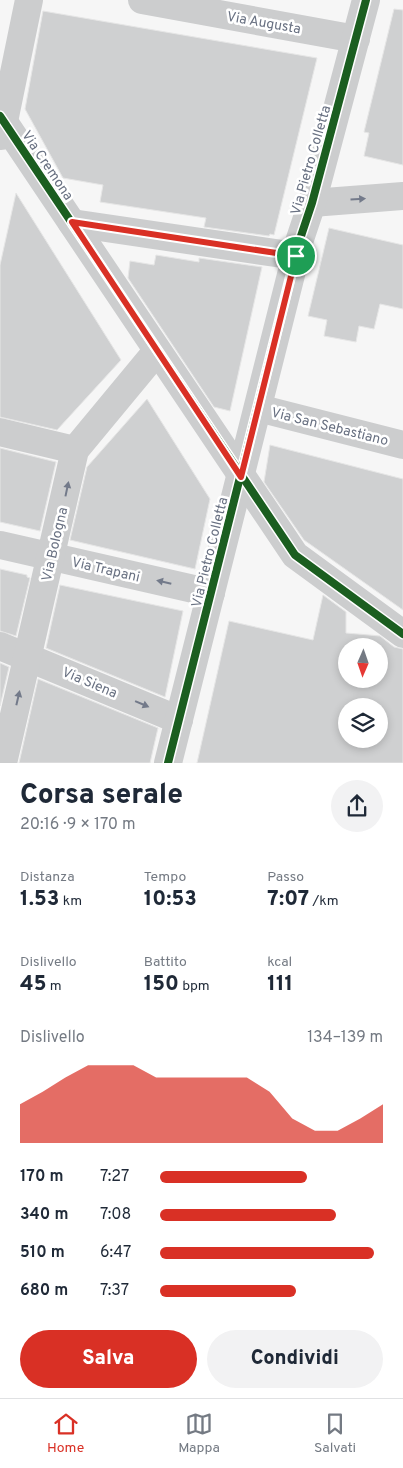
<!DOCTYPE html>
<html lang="it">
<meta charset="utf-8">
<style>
body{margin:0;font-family:Overpass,sans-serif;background:#f2f2f3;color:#1f2937;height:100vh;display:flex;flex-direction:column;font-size:19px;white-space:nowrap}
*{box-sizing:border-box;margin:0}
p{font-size:16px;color:#747a83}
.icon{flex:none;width:28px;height:28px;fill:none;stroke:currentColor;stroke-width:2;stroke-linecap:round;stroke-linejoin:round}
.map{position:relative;height:763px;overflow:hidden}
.details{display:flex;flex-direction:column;background:#fff;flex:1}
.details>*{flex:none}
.needle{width:32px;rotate:182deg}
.controls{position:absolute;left:338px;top:638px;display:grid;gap:10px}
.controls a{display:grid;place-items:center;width:50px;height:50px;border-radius:50%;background:#fff;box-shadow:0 2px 8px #0003;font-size:25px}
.pin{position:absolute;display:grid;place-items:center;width:42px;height:42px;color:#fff;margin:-21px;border:2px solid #fff;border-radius:50%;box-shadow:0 1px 5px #0007}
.round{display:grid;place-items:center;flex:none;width:52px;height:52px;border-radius:26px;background:#f2f2f3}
.head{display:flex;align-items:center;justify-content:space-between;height:85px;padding:0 20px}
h1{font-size:28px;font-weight:800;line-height:38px}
.metrics{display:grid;grid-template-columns:repeat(3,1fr);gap:8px;height:85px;padding:5px 20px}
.metrics div{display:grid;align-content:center}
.metrics b{font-size:21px;font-weight:800}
.metrics small{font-size:14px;font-weight:400}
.metrics p{font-size:14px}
.chart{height:140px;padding:10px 20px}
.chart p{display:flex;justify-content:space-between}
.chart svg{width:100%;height:90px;margin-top:5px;fill:#d93025;opacity:.7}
.cta{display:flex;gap:10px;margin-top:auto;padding:10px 20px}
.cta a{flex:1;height:58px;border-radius:30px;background:#d93025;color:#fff;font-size:20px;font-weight:800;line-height:58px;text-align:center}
.cta a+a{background:#f2f2f3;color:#1f2937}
ul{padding:0 20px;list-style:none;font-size:16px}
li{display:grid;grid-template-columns:80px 60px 1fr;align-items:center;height:38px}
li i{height:12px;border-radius:6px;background:#d93025}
.dock{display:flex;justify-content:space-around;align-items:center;height:70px;border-top:1px solid #e0e1e3;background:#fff;font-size:14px;color:#747a83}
.dock a{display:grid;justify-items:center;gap:2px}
.dock .active{color:#d93025}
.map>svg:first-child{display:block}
.building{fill:#cfd0d1;stroke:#e6e6e6;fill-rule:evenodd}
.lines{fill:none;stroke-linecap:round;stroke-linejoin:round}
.minor{stroke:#cccdce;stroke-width:28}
.cycleway-casing{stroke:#fff;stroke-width:11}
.cycleway{stroke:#1b5e20;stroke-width:8}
.oneway{fill:#737a8a}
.route-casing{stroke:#fff;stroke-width:10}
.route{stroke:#d93025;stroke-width:6}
.labels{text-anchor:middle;stroke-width:5;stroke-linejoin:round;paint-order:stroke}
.street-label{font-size:14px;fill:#697182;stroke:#fff}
</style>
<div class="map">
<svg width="403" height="763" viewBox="0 0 403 763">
<rect width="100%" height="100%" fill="#f6f6f6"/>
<g class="building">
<polygon points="394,9 403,10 403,165 364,156 369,133 364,132"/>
<polygon points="43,11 317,58 274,235 270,234 269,236 204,227 206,218 100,202 103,185 63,178 25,109"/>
<polygon points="16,193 121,360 57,430 0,417 0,265"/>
<polygon points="329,228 403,245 403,309 380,304 374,329 359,326 356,342 324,336 327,320 308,316"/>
<polygon points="156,255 199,262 199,258 262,267 230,411 214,407 128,278 130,261 154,265"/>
<polygon points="147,399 210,499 195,569 70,540 87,467"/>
<polygon points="270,445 403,479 403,610 304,540 264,482"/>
<polygon points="0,448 56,462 40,531 0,522"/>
<polygon points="0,569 27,575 27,577 30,578 16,636 0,631"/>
<polygon points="60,585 183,611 165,697 46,648"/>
<path d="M 323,595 L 346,612 L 346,633 L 380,636 L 394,647 L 403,649 L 403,763 L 197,763 L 229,621 L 313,640 ZM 346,646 L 379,646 L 379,679 L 346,679 ZM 346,706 L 379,706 L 379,739 L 346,739 Z"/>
<polygon points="0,663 9,667 0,706"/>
<polygon points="38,679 158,728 150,763 19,763"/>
</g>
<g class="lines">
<g class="minor">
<polyline points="142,0 356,39"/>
<polyline points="0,116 295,555 403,634"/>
<polyline points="1,136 29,0"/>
<polyline points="312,203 403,196"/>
<polyline points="72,223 296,256"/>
<polyline points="258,408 403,445"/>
<polyline points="0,432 75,450"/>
<polyline points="0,545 211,593"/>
<polyline points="0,646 179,720"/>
<polyline points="3,763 75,450 157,351"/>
<polyline points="168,763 300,239 312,203 366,0"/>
</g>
<g class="cycleway-casing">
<g id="cycleway">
<polyline points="0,116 295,555 403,634"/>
<polyline points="168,763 300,239 312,203 366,0"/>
</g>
</g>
<use href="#cycleway" class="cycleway"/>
</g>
<defs><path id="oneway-solid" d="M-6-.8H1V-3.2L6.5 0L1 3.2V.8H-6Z" transform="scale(1.25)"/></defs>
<g class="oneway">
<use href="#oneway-solid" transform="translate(358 199) rotate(-4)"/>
<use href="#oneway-solid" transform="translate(67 489) rotate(-78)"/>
<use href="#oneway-solid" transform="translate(164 582) rotate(-167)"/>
<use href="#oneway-solid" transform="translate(18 698) rotate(-77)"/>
<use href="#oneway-solid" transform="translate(142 704) rotate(23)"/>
</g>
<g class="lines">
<g class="route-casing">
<polygon id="route" points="72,222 296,256 241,477"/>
</g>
<use href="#route" class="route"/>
</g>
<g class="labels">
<g class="street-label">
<text transform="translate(264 22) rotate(10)" y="5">Via Augusta</text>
<text transform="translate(310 160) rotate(-74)" y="5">Via Pietro Colletta</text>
<text transform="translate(48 165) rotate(56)" y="5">Via Cremona</text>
<text transform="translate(330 426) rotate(14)" y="5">Via San Sebastiano</text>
<text transform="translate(54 544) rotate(-77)" y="5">Via Bologna</text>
<text transform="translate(209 552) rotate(-76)" y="5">Via Pietro Colletta</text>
<text transform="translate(106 569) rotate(13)" y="5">Via Trapani</text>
<text transform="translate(90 682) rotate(23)" y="5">Via Siena</text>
</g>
</g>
</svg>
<div class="controls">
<a><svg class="needle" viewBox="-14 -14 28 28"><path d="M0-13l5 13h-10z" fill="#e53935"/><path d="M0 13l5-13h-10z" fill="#747a83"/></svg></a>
<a><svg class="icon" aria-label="layers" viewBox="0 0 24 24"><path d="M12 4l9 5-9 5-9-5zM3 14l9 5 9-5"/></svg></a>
</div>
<div class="pin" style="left:296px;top:256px;background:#1e9e55"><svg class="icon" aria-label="arrive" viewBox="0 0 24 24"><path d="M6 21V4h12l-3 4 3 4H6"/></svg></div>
</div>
<section class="details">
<div class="head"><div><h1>Corsa serale</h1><p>20:16 · 9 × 170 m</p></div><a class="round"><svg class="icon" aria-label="share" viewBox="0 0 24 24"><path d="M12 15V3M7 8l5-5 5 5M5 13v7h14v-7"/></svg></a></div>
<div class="metrics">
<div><p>Distanza</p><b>1.53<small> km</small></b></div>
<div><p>Tempo</p><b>10:53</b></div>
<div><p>Passo</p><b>7:07<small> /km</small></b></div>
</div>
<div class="metrics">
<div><p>Dislivello</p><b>45<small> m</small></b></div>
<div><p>Battito</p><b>150<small> bpm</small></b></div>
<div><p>kcal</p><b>111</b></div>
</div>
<div class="chart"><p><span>Dislivello</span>134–139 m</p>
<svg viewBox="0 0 160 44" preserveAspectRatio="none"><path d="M0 44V25L10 19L20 12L30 6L40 6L50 6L60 12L70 12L80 12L90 12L100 12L110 19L120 32L130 38L140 38L150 32L160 25V44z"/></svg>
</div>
<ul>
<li><b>170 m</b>7:27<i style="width:66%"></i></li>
<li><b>340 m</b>7:08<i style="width:79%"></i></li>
<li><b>510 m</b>6:47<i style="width:96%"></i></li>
<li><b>680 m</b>7:37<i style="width:61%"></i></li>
</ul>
<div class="cta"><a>Salva</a><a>Condividi</a></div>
</section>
<nav class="dock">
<a class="active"><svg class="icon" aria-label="home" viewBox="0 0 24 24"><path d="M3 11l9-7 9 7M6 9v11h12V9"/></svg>Home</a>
<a><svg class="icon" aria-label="map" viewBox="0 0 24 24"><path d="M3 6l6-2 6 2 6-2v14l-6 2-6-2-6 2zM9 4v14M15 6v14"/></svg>Mappa</a>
<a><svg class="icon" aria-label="saved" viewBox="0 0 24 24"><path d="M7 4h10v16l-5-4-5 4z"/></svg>Salvati</a>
</nav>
